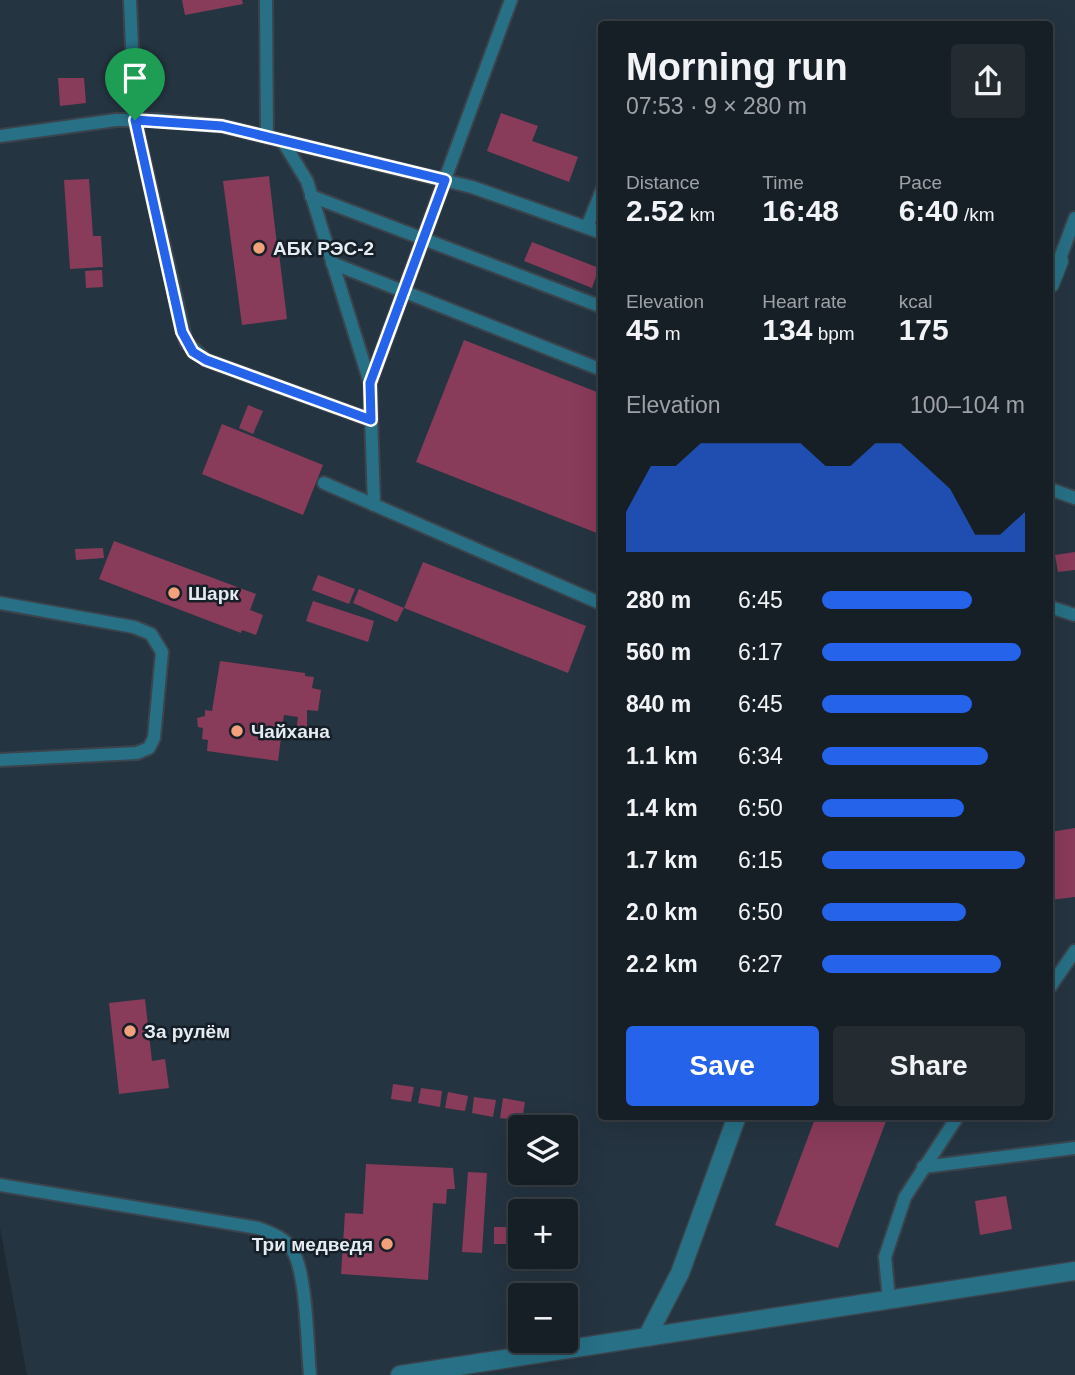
<!DOCTYPE html>
<meta charset="utf-8">
<style>
body{margin:0;font-family:Arial,sans-serif;background:#242c32;color:#f1f3f6;height:100vh;display:flex;flex-direction:column;font-size:26px;white-space:nowrap}
*{box-sizing:border-box;margin:0}
p{font-size:23px;color:#9ea2a7}
.icon{flex:none;width:38px;height:38px;fill:none;stroke:currentColor;stroke-width:2;stroke-linecap:round;stroke-linejoin:round}
.map{position:relative;flex:1;overflow:hidden}
.panel{position:absolute;left:598px;top:21px;width:455px;height:1099px;display:flex;flex-direction:column;background:#171f26;border-radius:7px;box-shadow:0 7px 28px #0002,0 0 0 2px #363d43}
.panel>*{flex:none}
.controls{position:absolute;left:508px;top:1115px;display:grid;gap:14px}
.controls a{display:grid;place-items:center;width:70px;height:70px;border-radius:7px;background:#171f26;box-shadow:0 7px 28px #0002,0 0 0 2px #363d43;font-size:35px}
.pin{position:absolute;display:grid;place-items:center;width:60px;height:60px;color:#fff;margin:-72px -30px;border-radius:50% 50% 50% 0;rotate:-45deg;box-shadow:0 0 7px #0007}
.pin .icon{rotate:45deg}
.round{display:grid;place-items:center;flex:none;width:74px;height:74px;border-radius:7px;background:#242c32}
.overview{display:flex;align-items:center;justify-content:space-between;height:119px;padding:0 28px}
h1{font-size:38px;font-weight:700;line-height:52px}
.figures{display:grid;grid-template-columns:repeat(3,1fr);gap:10px;height:119px;padding:7px 28px}
.figures div{display:grid;align-content:center}
.figures b{font-size:30px;font-weight:700}
.figures small{font-size:19px;font-weight:400}
.figures p{font-size:19px}
.chart{height:196px;padding:14px 28px}
.chart p{display:flex;justify-content:space-between}
.chart svg{width:100%;height:126px;margin-top:7px;fill:#2563eb;opacity:.7}
.button{display:flex;gap:14px;margin-top:auto;padding:14px 28px}
.button a{flex:1;height:80px;border-radius:7px;background:#2563eb;color:#fff;font-size:28px;font-weight:700;line-height:80px;text-align:center}
.button a+a{background:#242c32;color:#f1f3f6}
ul{padding:0 28px;list-style:none;font-size:23px}
li{display:grid;grid-template-columns:112px 84px 1fr;align-items:center;height:52px}
li i{height:18px;border-radius:9px;background:#2563eb}
.map>svg:first-child{display:block}
.built{fill:#253441;fill-rule:evenodd}
.building{fill:#893b5a}
.lines{fill:none;stroke-linecap:round;stroke-linejoin:round}
.service-casing{stroke:#3b444d;stroke-width:16}
.minor-casing{stroke:#3b444d;stroke-width:21}
.service{stroke:#277086;stroke-width:12}
.minor{stroke:#277086;stroke-width:18}
.route-casing{stroke:#fff;stroke-width:14}
.route{stroke:#2563eb;stroke-width:9}
.poi-dot{fill:#f1a17b;stroke:#161f28;stroke-width:2.5}
.labels{text-anchor:middle;stroke-width:5;stroke-linejoin:round;paint-order:stroke}
.poi-label{font-size:19px;font-weight:bold;fill:#e4ebf1;stroke:#161f28;text-anchor:start}
</style>
<div class="map">
<svg width="1075" height="1375" viewBox="0 0 1075 1375">
<rect width="100%" height="100%" fill="#1f2932"/>
<path class="built" d="M 0,0 L 1075,0 L 1075,1375 L 27,1375 L 0,1228 ZM 602,24 L 1050,24 L 1050,1116 L 602,1116 ZM 520,1127 L 565,1127 L 565,1172 L 520,1172 ZM 520,1211 L 565,1211 L 565,1256 L 520,1256 ZM 520,1295 L 565,1295 L 565,1340 L 520,1340 Z"/>
<g class="building">
<polygon points="182,0 242,0 243,4 185,15"/>
<polygon points="58,78 84,78 86,103 60,106"/>
<polygon points="501,113 538,126 532,141 578,157 569,182 487,151"/>
<polygon points="269,176 277,245 285,243 286,252 279,253 287,319 242,325 223,181"/>
<polygon points="89,179 93,236 101,236 103,267 70,269 64,180"/>
<polygon points="532,242 599,268 592,288 524,261"/>
<polygon points="102,270 103,287 86,288 85,271"/>
<polygon points="464,340 602,394 602,535 416,462"/>
<polygon points="248,405 263,411 253,434 239,428"/>
<polygon points="222,424 323,465 303,515 202,474"/>
<polygon points="114,541 256,594 250,610 263,615 256,635 242,630 241,633 99,579"/>
<polygon points="103,548 104,558 76,560 75,549"/>
<polygon points="1075,552 1075,570 1058,572 1055,555"/>
<polygon points="423,562 586,626 568,673 404,608"/>
<polygon points="318,575 355,589 349,604 312,590"/>
<polygon points="359,589 404,608 397,622 353,603"/>
<polygon points="313,601 374,621 368,642 306,621"/>
<polygon points="220,661 305,673 305,676 314,677 312,688 321,690 318,711 307,710 307,733 296,732 298,717 284,715 278,761 207,751 208,740 202,739 203,728 198,727 197,718 205,716 205,710 212,711"/>
<polygon points="1075,828 1075,897 1050,900 1050,832"/>
<polygon points="145,999 152,1061 165,1059 169,1088 119,1094 109,1003"/>
<polygon points="393,1084 414,1087 411,1102 391,1099"/>
<polygon points="421,1088 442,1091 440,1107 418,1103"/>
<polygon points="448,1092 468,1096 465,1111 445,1108"/>
<polygon points="474,1097 496,1100 493,1117 472,1113"/>
<polygon points="503,1098 525,1102 522,1121 500,1118"/>
<polygon points="816,1116 888,1116 838,1248 775,1225"/>
<polygon points="366,1164 453,1168 455,1189 447,1189 446,1204 433,1203 428,1280 341,1274 345,1213 363,1214"/>
<polygon points="468,1172 487,1173 482,1253 462,1252"/>
<polygon points="1006,1196 1012,1229 980,1235 975,1201"/>
<rect x="494" y="1227" width="15" height="17"/>
</g>
<g class="lines">
<g class="service-casing">
<g id="service">
<polyline points="130,0 135,120 186,342 206,360 371,420"/>
<polyline points="266,0 267,137"/>
<polyline points="0,136 116,120 158,120 222,126 472,187 602,233"/>
<polyline points="282,140 307,181 370,383"/>
<polyline points="311,196 602,307"/>
<polyline points="587,227 602,190"/>
<polyline points="1059,261 1075,218"/>
<polyline points="332,263 602,370"/>
<polyline points="324,483 602,604"/>
<polyline points="1050,489 1075,498"/>
<polyline points="374,505 370,383 511,0"/>
<polyline points="0,603 134,627 151,634 162,652 154,738 149,748 137,753 0,760"/>
<polyline points="1050,607 1075,615"/>
<polyline points="1050,987 1075,951"/>
<polyline points="923,1167 1075,1148"/>
<path d="M 0,1185 L 258,1228 C 271,1233 286,1238 293,1251 C 307,1276 307,1344 310,1375"/>
<polyline points="889,1300 885,1257 905,1197 958,1116"/>
</g>
</g>
<g class="minor-casing">
<g id="minor">
<polyline points="1050,284 1059,261"/>
<polyline points="647,1337 680,1273 737,1116"/>
<polyline points="400,1375 1075,1271"/>
</g>
</g>
<use href="#service" class="service"/>
<use href="#minor" class="minor"/>
</g>
<g class="lines">
<g class="route-casing">
<polygon id="route" points="135,120 222,126 445,180 370,383 371,420 206,360 193,352 182,332"/>
</g>
<use href="#route" class="route"/>
</g>
<g class="poi-dot">
<circle cx="259" cy="248" r="7"/>
<circle cx="174" cy="593" r="7"/>
<circle cx="237" cy="731" r="7"/>
<circle cx="130" cy="1031" r="7"/>
<circle cx="387" cy="1244" r="7"/>
</g>
<g class="labels">
<g class="poi-label">
<text x="273" y="255">АБК РЭС-2</text>
<text x="188" y="600">Шарк</text>
<text x="251" y="738">Чайхана</text>
<text x="144" y="1038">За рулём</text>
<text x="373" y="1251" text-anchor="end">Три медведя</text>
</g>
</g>
</svg>
<div class="controls">
<a><svg class="icon" aria-label="layers" viewBox="0 0 24 24"><path d="M12 4l9 5-9 5-9-5zM3 14l9 5 9-5"/></svg></a>
<a>+</a>
<a>−</a>
</div>
<div class="pin" style="left:135px;top:120px;background:#1e9e55"><svg class="icon" aria-label="arrive" viewBox="0 0 24 24"><path d="M6 21V4h12l-3 4 3 4H6"/></svg></div>
<section class="panel">
<div class="overview"><div><h1>Morning run</h1><p>07:53 · 9 × 280 m</p></div><a class="round"><svg class="icon" aria-label="share" viewBox="0 0 24 24"><path d="M12 15V3M7 8l5-5 5 5M5 13v7h14v-7"/></svg></a></div>
<div class="figures">
<div><p>Distance</p><b>2.52<small> km</small></b></div>
<div><p>Time</p><b>16:48</b></div>
<div><p>Pace</p><b>6:40<small> /km</small></b></div>
</div>
<div class="figures">
<div><p>Elevation</p><b>45<small> m</small></b></div>
<div><p>Heart rate</p><b>134<small> bpm</small></b></div>
<div><p>kcal</p><b>175</b></div>
</div>
<div class="chart"><p><span>Elevation</span>100–104 m</p>
<svg viewBox="0 0 160 44" preserveAspectRatio="none"><path d="M0 44V30L10 14L20 14L30 6L40 6L50 6L60 6L70 6L80 14L90 14L100 6L110 6L120 14L130 22L140 38L150 38L160 30V44z"/></svg>
</div>
<ul>
<li><b>280 m</b>6:45<i style="width:74%"></i></li>
<li><b>560 m</b>6:17<i style="width:98%"></i></li>
<li><b>840 m</b>6:45<i style="width:74%"></i></li>
<li><b>1.1 km</b>6:34<i style="width:82%"></i></li>
<li><b>1.4 km</b>6:50<i style="width:70%"></i></li>
<li><b>1.7 km</b>6:15<i style="width:100%"></i></li>
<li><b>2.0 km</b>6:50<i style="width:71%"></i></li>
<li><b>2.2 km</b>6:27<i style="width:88%"></i></li>
</ul>
<div class="button"><a>Save</a><a>Share</a></div>
</section>
</div>
